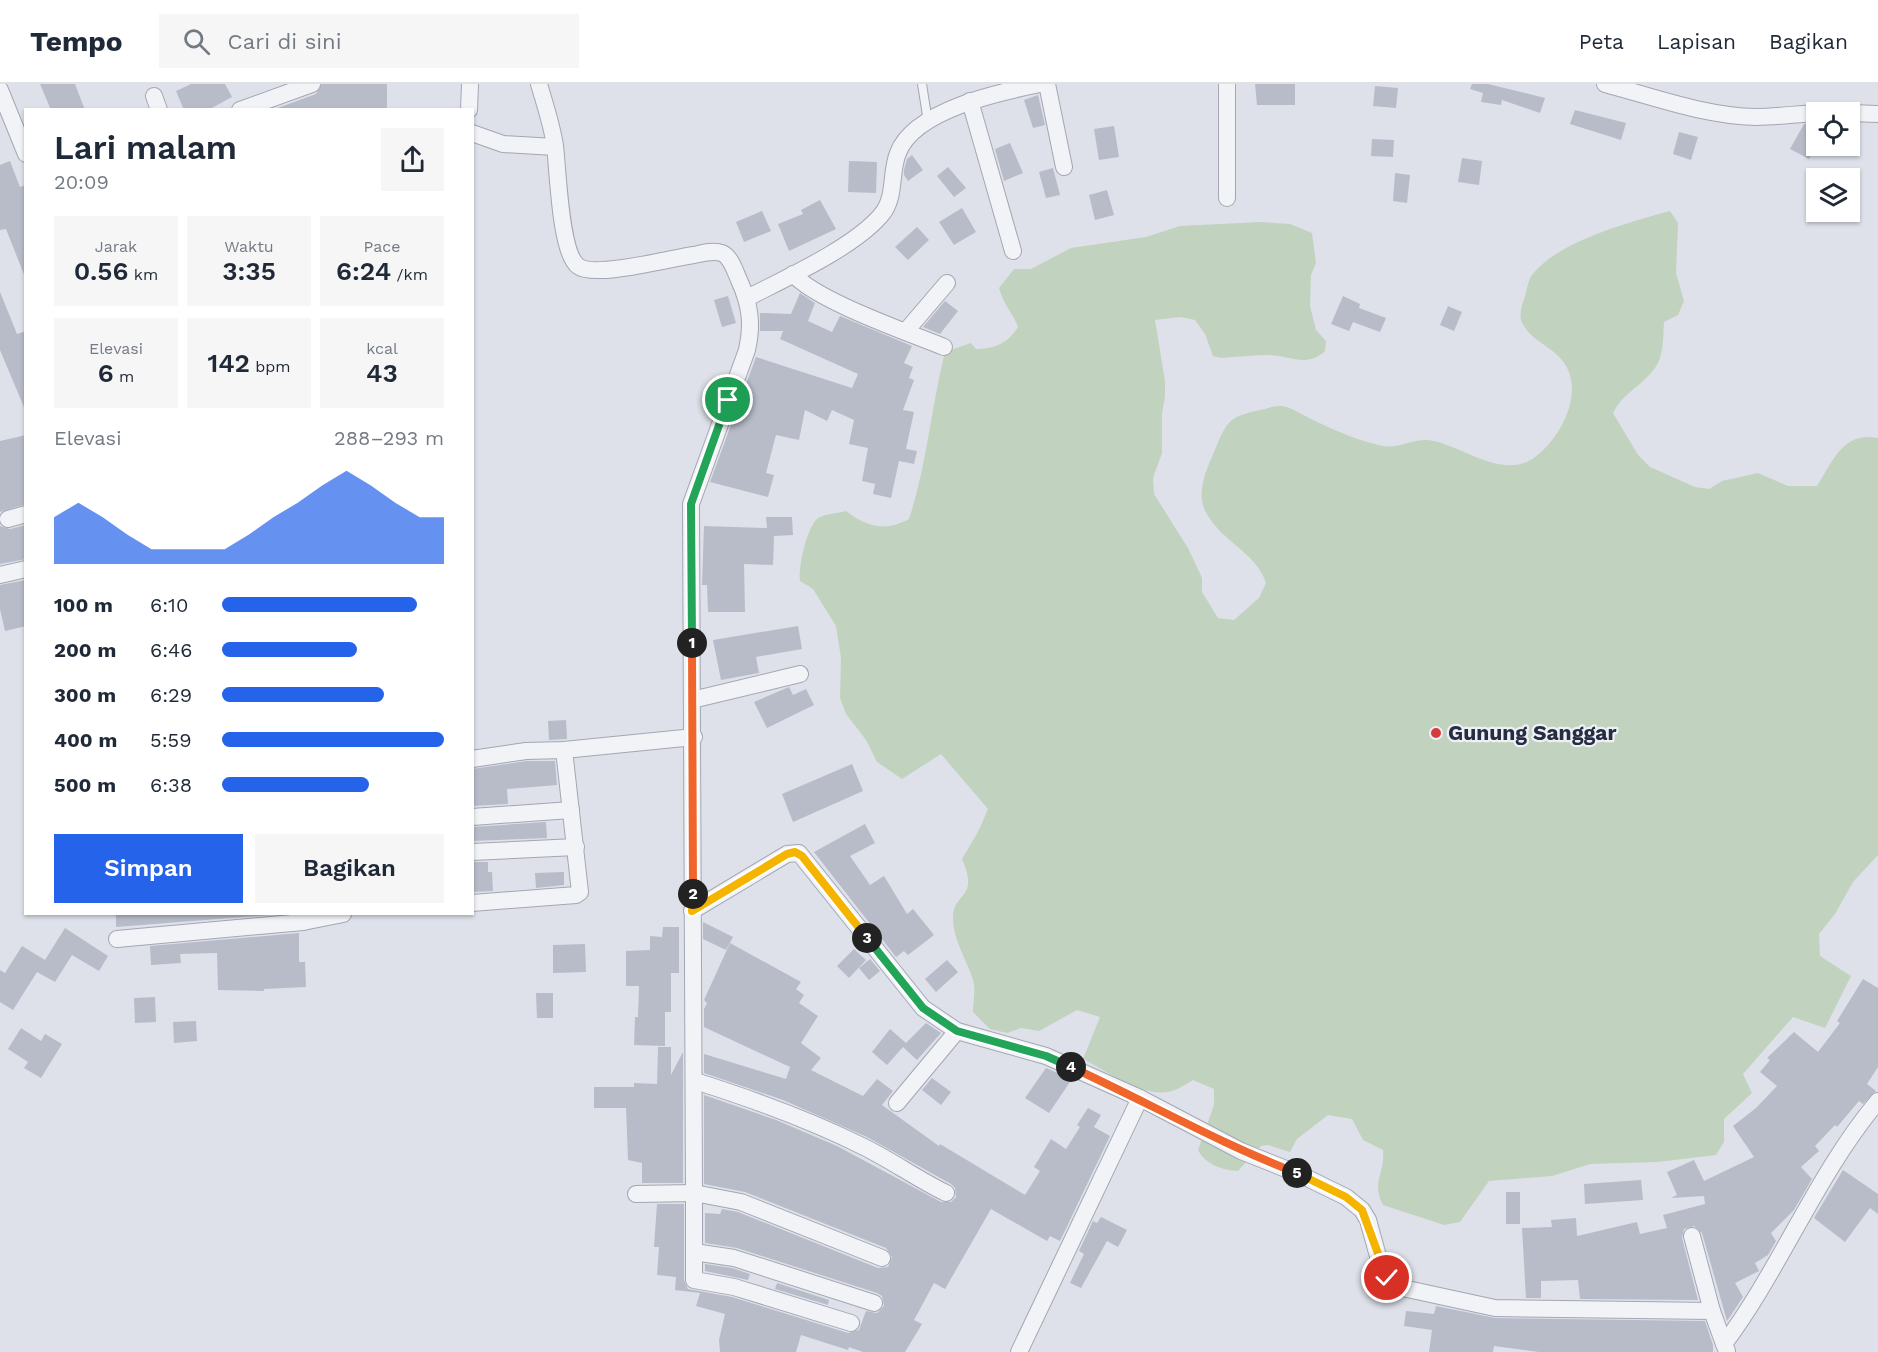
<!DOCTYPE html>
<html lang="id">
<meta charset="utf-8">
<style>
body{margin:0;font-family:"Work Sans",sans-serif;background:#f6f6f7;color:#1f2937;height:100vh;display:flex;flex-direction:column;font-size:22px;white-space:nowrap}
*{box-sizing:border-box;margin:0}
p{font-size:20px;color:#747a83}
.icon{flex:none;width:33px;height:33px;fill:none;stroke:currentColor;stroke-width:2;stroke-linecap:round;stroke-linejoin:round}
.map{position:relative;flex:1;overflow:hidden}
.side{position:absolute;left:24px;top:24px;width:450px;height:807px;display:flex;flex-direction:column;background:#fff;border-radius:0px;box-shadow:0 2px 4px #0004}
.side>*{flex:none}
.controls{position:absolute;left:1806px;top:18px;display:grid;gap:12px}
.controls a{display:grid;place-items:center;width:54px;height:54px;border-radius:0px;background:#fff;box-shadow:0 2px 4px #0004;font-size:30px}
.pin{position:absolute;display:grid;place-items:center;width:51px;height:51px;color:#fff;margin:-26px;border:3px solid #fff;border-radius:50%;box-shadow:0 2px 6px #0007}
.km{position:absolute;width:30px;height:30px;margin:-15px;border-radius:50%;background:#222;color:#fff;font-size:16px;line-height:30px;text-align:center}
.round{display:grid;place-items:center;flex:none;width:63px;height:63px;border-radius:0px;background:#f6f6f7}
.summary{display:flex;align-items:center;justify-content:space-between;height:102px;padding:0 30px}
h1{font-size:33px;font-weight:600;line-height:45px}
.stats{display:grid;grid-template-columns:repeat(3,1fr);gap:9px;height:102px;padding:6px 30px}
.stats div{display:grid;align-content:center;border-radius:0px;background:#f6f6f7;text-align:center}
.stats b{font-size:26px;font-weight:600}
.stats small{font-size:16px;font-weight:400}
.stats p{font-size:16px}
.chart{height:168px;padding:12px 30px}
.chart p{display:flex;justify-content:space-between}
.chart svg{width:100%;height:108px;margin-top:6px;fill:#2563eb;opacity:.7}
.cta{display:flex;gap:12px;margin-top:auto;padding:12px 30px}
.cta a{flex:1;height:69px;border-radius:0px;background:#2563eb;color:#fff;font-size:24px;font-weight:600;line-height:69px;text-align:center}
.cta a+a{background:#f6f6f7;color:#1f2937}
ul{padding:0 30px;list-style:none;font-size:20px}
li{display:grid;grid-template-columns:96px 72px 1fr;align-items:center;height:45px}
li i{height:15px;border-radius:8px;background:#2563eb}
header{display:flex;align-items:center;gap:36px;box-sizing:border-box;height:84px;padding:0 30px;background:#fff;border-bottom:2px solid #e0e1e3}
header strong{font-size:28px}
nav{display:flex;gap:33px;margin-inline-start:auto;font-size:21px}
.search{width:420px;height:54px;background:#f6f6f7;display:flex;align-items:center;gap:15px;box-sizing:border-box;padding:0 21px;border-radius:0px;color:#747a83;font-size:22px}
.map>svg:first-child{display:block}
.green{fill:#c1d3bf}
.building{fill:#b8bcc9}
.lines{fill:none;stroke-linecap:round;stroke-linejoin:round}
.service-casing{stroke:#a3a7b3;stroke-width:10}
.minor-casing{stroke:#a3a7b3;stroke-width:18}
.service{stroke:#f1f3f7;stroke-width:8}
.minor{stroke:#f1f3f7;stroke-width:16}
.split-1-casing{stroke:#fff;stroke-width:12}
.split-2-casing{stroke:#fff;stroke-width:12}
.split-3-casing{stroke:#fff;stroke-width:12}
.split-4-casing{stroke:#fff;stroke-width:12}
.split-5-casing{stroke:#fff;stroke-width:12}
.split-6-casing{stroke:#fff;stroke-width:12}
.split-1{stroke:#22a559;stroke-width:8}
.split-2{stroke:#f0652b;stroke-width:8}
.split-3{stroke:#f5b400;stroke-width:8}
.split-4{stroke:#22a559;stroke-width:8}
.split-5{stroke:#f0652b;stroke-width:8}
.split-6{stroke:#f5b400;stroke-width:8}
.poi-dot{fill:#d73a3c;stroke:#eef0f6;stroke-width:2}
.labels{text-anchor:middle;stroke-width:4.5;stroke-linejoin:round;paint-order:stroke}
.poi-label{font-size:21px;font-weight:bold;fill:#262c41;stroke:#eef0f6;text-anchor:start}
</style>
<header>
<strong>Tempo</strong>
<div class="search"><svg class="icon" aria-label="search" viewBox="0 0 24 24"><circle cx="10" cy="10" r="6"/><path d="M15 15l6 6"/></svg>Cari di sini</div>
<nav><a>Peta</a><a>Lapisan</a><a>Bagikan</a></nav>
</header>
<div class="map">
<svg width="1878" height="1268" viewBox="0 0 1878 1268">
<rect width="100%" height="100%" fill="#dee1e9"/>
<path class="green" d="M 1670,127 L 1678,139 L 1676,189 L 1684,217 L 1678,231 L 1664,238 C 1663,253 1664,272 1655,284 C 1642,302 1623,309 1613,329 L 1638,371 L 1650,383 L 1695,403 L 1709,405 L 1722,397 L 1758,389 L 1788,402 L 1817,402 C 1833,377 1843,347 1878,354 L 1878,771 L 1853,798 L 1835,830 L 1819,850 L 1820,872 L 1851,892 L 1825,944 L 1793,933 L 1743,990 L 1752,1009 L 1724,1035 L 1724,1058 L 1716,1071 L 1657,1078 L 1590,1080 L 1552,1092 L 1489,1097 L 1460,1138 L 1444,1141 L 1383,1121 C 1371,1097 1385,1091 1383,1066 L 1363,1056 L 1352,1035 L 1328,1031 L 1297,1055 L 1290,1068 L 1268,1061 L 1261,1062 L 1238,1087 C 1222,1086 1206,1081 1198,1066 L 1214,1021 L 1214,1005 L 1193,996 C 1186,1000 1179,1005 1172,1007 C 1143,1015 1107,987 1083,975 L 1100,933 L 1077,926 L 1039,947 L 1021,944 L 1007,949 L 990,945 L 973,928 C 973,918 976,906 973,896 C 967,876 953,856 953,834 C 953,807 980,816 962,775 L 979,746 L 988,725 L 941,670 L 902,695 L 877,678 L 866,656 L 846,630 L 840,614 L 841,574 L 836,542 L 813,505 L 800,497 C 798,484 807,442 818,434 C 825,430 839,429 846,427 C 867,443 885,448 909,435 C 927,381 931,323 945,268 L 971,259 L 976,265 C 995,265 1008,259 1018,243 C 1012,227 1004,222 999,204 L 1014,185 L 1031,185 L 1071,164 L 1146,153 L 1180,142 L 1260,138 L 1290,140 L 1312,149 L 1316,179 L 1311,191 L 1310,222 L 1316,246 L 1326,257 L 1325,267 C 1307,284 1290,272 1270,271 C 1254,271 1237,273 1221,274 L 1213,272 L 1205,250 L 1195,236 L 1180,233 L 1155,236 L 1165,297 L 1165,313 L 1162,329 L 1162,369 L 1153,394 L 1154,410 L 1188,464 L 1202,494 L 1202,508 L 1218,534 L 1234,536 L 1259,514 L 1266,499 C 1256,467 1217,456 1204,424 C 1197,406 1207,384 1214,368 C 1227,338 1227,333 1260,326 C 1266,325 1276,321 1282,322 C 1291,323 1303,331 1311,335 C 1334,346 1358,357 1383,362 C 1397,365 1413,355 1428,356 C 1459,359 1503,398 1535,373 C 1562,353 1587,304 1561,275 C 1551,263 1532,256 1524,242 C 1517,233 1522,222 1525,212 C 1527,206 1528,196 1532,191 C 1558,157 1630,138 1670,127 Z"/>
<g class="building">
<polygon points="40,0 75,0 85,26 51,26"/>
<polygon points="191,0 225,0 232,13 208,26 184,26 176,7"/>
<polygon points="322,0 387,0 387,26 272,26 316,10"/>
<polygon points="1255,0 1295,0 1295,21 1257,21"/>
<polygon points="1472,0 1488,0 1545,14 1540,29 1502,16 1501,21 1481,18 1483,9 1470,5"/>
<polygon points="1375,2 1398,4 1396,24 1373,22"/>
<polygon points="1038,11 1045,41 1033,44 1024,16"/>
<polygon points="1575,26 1626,39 1621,56 1570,40"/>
<polygon points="1804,40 1816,40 1816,62 1809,75 1790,65"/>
<polygon points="1114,42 1119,73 1099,76 1094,45"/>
<polygon points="1679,48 1698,53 1691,76 1673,70"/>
<polygon points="1372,55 1394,56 1393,73 1371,72"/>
<polygon points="1010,59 1023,89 1004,97 995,65"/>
<polygon points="912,71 923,86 908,97 904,91 904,86 907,75"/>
<polygon points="1462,74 1482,77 1479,101 1458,98"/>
<polygon points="10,77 20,103 26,101 25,193 6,145 0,146 0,81"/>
<polygon points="849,77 877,78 876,109 848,108"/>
<polygon points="948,83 966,104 954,113 937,92"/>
<polygon points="1053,84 1060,111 1046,114 1039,88"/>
<polygon points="1395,89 1410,91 1407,119 1393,117"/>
<polygon points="1107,106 1114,131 1095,136 1089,111"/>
<polygon points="820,116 836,145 789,167 778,140 803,130 801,126"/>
<polygon points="962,124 976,148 954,161 939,138"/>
<polygon points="762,127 771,147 744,158 736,138"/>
<polygon points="917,143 929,156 908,176 895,163"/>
<polygon points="0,208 17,250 26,247 26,328 0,266"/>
<polygon points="800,209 815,219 808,237 832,248 840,232 912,262 904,279 913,283 909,294 914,296 903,326 914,328 906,365 917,367 914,380 899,377 891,414 873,410 875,400 862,397 868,364 849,360 854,336 832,326 827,337 805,326 799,356 776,351 766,389 774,391 768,413 710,398 756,273 852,304 858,290 780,255 783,247 760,247 760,229 791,230"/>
<polygon points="728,212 736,239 722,243 714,216"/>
<polygon points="1343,212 1360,220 1359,224 1386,234 1380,248 1353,238 1349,247 1331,240"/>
<polygon points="945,217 958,227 940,250 923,243"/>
<polygon points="1448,222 1462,228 1454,247 1440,241"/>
<polygon points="26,351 26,420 0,428 0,357"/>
<polygon points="766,433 792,433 793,451 774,452 773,481 744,480 745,528 708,528 707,501 702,501 704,442 767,444"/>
<polygon points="26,441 26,475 0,480 0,442 10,445"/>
<polygon points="26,496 26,542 5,547 0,525 0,501"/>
<polygon points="798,542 802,565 756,573 759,589 721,596 713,556"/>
<polygon points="789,603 793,611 806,605 814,621 767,644 754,618"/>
<polygon points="566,636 567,655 549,656 548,637"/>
<polygon points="527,677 555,677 557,701 507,705 508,720 472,722 472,685"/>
<polygon points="852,680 863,707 793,738 782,710"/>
<polygon points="546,738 547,754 472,757 472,743"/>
<polygon points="865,740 875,759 850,772 870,801 884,792 907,830 913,825 934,851 908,871 904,867 896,873 814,768"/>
<polygon points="472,778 488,778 488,788 492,788 493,807 472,808"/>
<polygon points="564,788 564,801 536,804 535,789"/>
<polygon points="116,830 281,830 116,843"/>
<polygon points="703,838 733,853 726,866 703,855"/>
<polygon points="663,843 679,843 679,889 671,889 671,928 665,928 665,962 634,961 635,933 638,933 639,902 626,902 626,867 650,866 650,852 662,853"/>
<polygon points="65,844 108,872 99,887 72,871 55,898 37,888 13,926 0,918 0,886 5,889 22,862 45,876"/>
<polygon points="299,849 299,878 305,878 306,903 264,905 264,907 218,906 217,869 180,870 181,879 151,881 150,862"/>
<polygon points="730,859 801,898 796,905 804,911 799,919 818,932 801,959 821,974 811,986 863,1012 877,995 893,1007 882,1021 939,1062 940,1060 1025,1111 1040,1087 1034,1083 1051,1055 1066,1065 1080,1043 1077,1041 1088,1024 1101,1031 1094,1043 1110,1052 1060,1157 1050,1152 1047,1157 991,1125 945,1205 934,1199 914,1236 922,1240 905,1268 863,1268 849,1263 848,1266 801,1251 796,1268 720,1268 719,1256 725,1230 696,1222 700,1209 675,1206 676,1193 657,1191 659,1163 654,1163 657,1120 684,1120 684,1196 688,1205 732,1213 848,1249 859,1246 866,1227 877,1229 884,1222 882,1212 877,1209 737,1164 705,1159 705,1129 720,1130 722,1125 738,1128 878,1184 888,1183 892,1173 886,1164 745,1108 704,1100 704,1011 776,1036 837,1062 941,1118 951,1118 956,1113 955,1104 951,1100 867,1053 783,1016 704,989 704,970 786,995 790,983 704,943 704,925 707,919 704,916"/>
<polygon points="585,860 586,888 553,889 553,861"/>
<polygon points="854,865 866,876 849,894 837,882"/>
<polygon points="870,875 880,887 869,896 859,884"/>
<polygon points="947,876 958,888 936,908 925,895"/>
<polygon points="1863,895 1878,904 1878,983 1867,1000 1876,1007 1863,1020 1859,1017 1837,1043 1835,1041 1815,1062 1819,1067 1801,1083 1812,1095 1794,1126 1771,1149 1776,1157 1768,1171 1755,1179 1759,1187 1735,1199 1743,1213 1727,1237 1702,1149 1694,1142 1684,1145 1682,1154 1698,1216 1580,1215 1578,1196 1541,1197 1541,1214 1526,1214 1522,1144 1552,1143 1551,1136 1576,1134 1577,1152 1637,1138 1640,1150 1667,1144 1663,1131 1705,1120 1704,1112 1671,1114 1677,1111 1667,1088 1694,1076 1704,1097 1754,1073 1733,1042 1756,1024 1777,1002 1760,988 1770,976 1767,974 1794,948 1818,968 1840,939 1837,937"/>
<polygon points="536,909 553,909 553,934 537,934"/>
<polygon points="155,913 156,938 135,939 134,914"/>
<polygon points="196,937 197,957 174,959 173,938"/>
<polygon points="926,939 941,949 917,976 903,963 887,981 872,968 890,945 906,959"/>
<polygon points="21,944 41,957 45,950 62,960 41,994 24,984 28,978 8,965"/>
<polygon points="658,963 671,963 671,991 683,968 683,1099 642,1099 642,1079 628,1076 626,1024 594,1024 594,1003 634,1003 634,999 657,1000"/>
<polygon points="1046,984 1072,995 1049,1029 1025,1014"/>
<polygon points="932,994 951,1008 941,1021 922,1006"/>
<polygon points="1843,1086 1878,1110 1878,1130 1870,1124 1845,1158 1814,1134"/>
<polygon points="1641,1096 1643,1116 1585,1120 1584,1100"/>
<rect x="1506" y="1108" width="14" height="32"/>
<polygon points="1101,1133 1127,1146 1118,1163 1107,1157 1081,1204 1070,1199 1084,1170 1079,1167 1093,1137 1097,1139"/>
<polygon points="705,1180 732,1184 750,1190 748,1196 705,1187"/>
<polygon points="777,1199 829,1216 828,1221 775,1205"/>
<polygon points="1436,1222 1495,1234 1705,1237 1713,1261 1713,1268 1539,1268 1494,1262 1493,1268 1429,1268 1432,1246 1404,1242 1406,1227 1434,1230"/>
</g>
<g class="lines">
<g class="service-casing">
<polyline id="service" points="922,0 928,38"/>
</g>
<g class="minor-casing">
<g id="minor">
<path d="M 539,0 C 545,21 552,41 555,62 C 558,86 560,169 578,182 C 594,195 671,174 694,171 C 703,169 713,166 722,169 C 731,173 735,187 739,196 C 750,220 753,240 747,266 L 691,420 L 694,1109 L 636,1110"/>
<polyline points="1047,0 1064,83"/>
<polyline points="1227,0 1227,114"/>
<path d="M 1605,0 C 1654,13 1705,32 1756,33 C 1776,33 1796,30 1816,29"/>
<polyline points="0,6 26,70"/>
<polyline points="154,12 159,26"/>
<polyline points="970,17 1013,167"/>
<polyline points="240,26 312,0"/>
<polyline points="469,26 470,0"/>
<polyline points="1822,28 1878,30"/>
<polyline points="472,49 503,60 555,63"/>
<path d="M 793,190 C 817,217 907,248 944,263"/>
<path d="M 747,214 C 786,194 855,163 882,130 C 896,113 890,88 898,69 C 914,26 1000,8 1040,0"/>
<polyline points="906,247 947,199"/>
<polyline points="8,435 26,430"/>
<polyline points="0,491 26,485"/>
<polyline points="692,616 800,590"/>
<polyline points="472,675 526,667 564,666 694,653"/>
<polyline points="472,733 571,726"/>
<polyline points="472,768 576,763"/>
<polyline points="472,819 576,811 580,808 564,666"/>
<polyline points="692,827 787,770 799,769 923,924 957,947 1046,972 1140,1014 1241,1067 1301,1091 1346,1113 1362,1126 1368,1136 1381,1183 1391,1199 1398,1203 1495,1224 1712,1227 1724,1260"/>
<polyline points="303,838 343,830"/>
<polyline points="117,855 303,838 304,830"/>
<path d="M 695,997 C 752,1015 808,1035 862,1062 C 891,1076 917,1095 946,1109"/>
<polyline points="897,1019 957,947"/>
<polyline points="1692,1152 1712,1227"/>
<polyline points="694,1168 734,1174 874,1219"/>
<polyline points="851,1239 734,1203 694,1196 694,1109 741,1118 882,1174"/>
<path d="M 1727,1267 L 1724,1260 C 1781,1184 1816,1091 1878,1017"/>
<polyline points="1019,1268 1140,1014"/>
</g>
</g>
<use href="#service" class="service"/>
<use href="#minor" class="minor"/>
</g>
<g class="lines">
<g class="split-1-casing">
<polyline id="split-1" points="692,559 691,420 728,316"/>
</g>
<g class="split-2-casing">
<polyline id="split-2" points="692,559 693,810"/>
</g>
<g class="split-3-casing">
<polyline id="split-3" points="693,810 692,827 787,770 795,768 802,772 867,854"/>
</g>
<g class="split-4-casing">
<polyline id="split-4" points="867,854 923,924 957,947 1046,972 1071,983"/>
</g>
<g class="split-5-casing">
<path id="split-5" d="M 1071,983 C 1147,1018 1219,1059 1297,1089"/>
</g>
<g class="split-6-casing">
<polyline id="split-6" points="1297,1089 1346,1113 1362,1126 1387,1194"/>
</g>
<use href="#split-1" class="split-1"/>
<use href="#split-2" class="split-2"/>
<use href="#split-3" class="split-3"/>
<use href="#split-4" class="split-4"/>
<use href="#split-5" class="split-5"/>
<use href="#split-6" class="split-6"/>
</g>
<circle class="poi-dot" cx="1436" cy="649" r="6"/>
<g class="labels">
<g class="poi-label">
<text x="1448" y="656">Gunung Sanggar</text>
</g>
</g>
</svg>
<div class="controls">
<a><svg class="icon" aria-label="locate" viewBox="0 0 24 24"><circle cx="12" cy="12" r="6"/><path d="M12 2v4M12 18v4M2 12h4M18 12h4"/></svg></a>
<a><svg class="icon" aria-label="layers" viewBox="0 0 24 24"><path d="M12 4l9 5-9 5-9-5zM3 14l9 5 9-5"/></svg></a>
</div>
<div class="pin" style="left:728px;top:316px;background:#1e9e55"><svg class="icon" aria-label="arrive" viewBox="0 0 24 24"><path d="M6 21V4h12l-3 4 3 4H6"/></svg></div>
<div class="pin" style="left:1387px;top:1194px;background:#d93025"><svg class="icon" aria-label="check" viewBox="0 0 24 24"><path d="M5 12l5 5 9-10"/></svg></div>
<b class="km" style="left:692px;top:559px">1</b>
<b class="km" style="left:693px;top:810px">2</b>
<b class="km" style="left:867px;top:854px">3</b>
<b class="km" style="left:1071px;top:983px">4</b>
<b class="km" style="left:1297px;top:1089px">5</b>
<section class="side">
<div class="summary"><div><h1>Lari malam</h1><p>20:09</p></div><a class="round"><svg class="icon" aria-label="share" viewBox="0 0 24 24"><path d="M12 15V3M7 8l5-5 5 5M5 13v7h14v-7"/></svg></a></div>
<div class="stats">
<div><p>Jarak</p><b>0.56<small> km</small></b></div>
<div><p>Waktu</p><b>3:35</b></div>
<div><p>Pace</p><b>6:24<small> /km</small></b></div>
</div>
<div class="stats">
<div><p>Elevasi</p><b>6<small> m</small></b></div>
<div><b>142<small> bpm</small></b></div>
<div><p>kcal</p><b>43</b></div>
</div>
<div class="chart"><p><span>Elevasi</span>288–293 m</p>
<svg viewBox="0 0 160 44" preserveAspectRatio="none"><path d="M0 44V25L10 19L20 25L30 32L40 38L50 38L60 38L70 38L80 32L90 25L100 19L110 12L120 6L130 12L140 19L150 25L160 25V44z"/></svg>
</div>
<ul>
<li><b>100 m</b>6:10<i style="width:88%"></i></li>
<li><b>200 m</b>6:46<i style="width:61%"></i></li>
<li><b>300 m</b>6:29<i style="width:73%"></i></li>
<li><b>400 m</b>5:59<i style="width:100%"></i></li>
<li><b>500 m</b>6:38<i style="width:66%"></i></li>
</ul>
<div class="cta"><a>Simpan</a><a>Bagikan</a></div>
</section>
</div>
